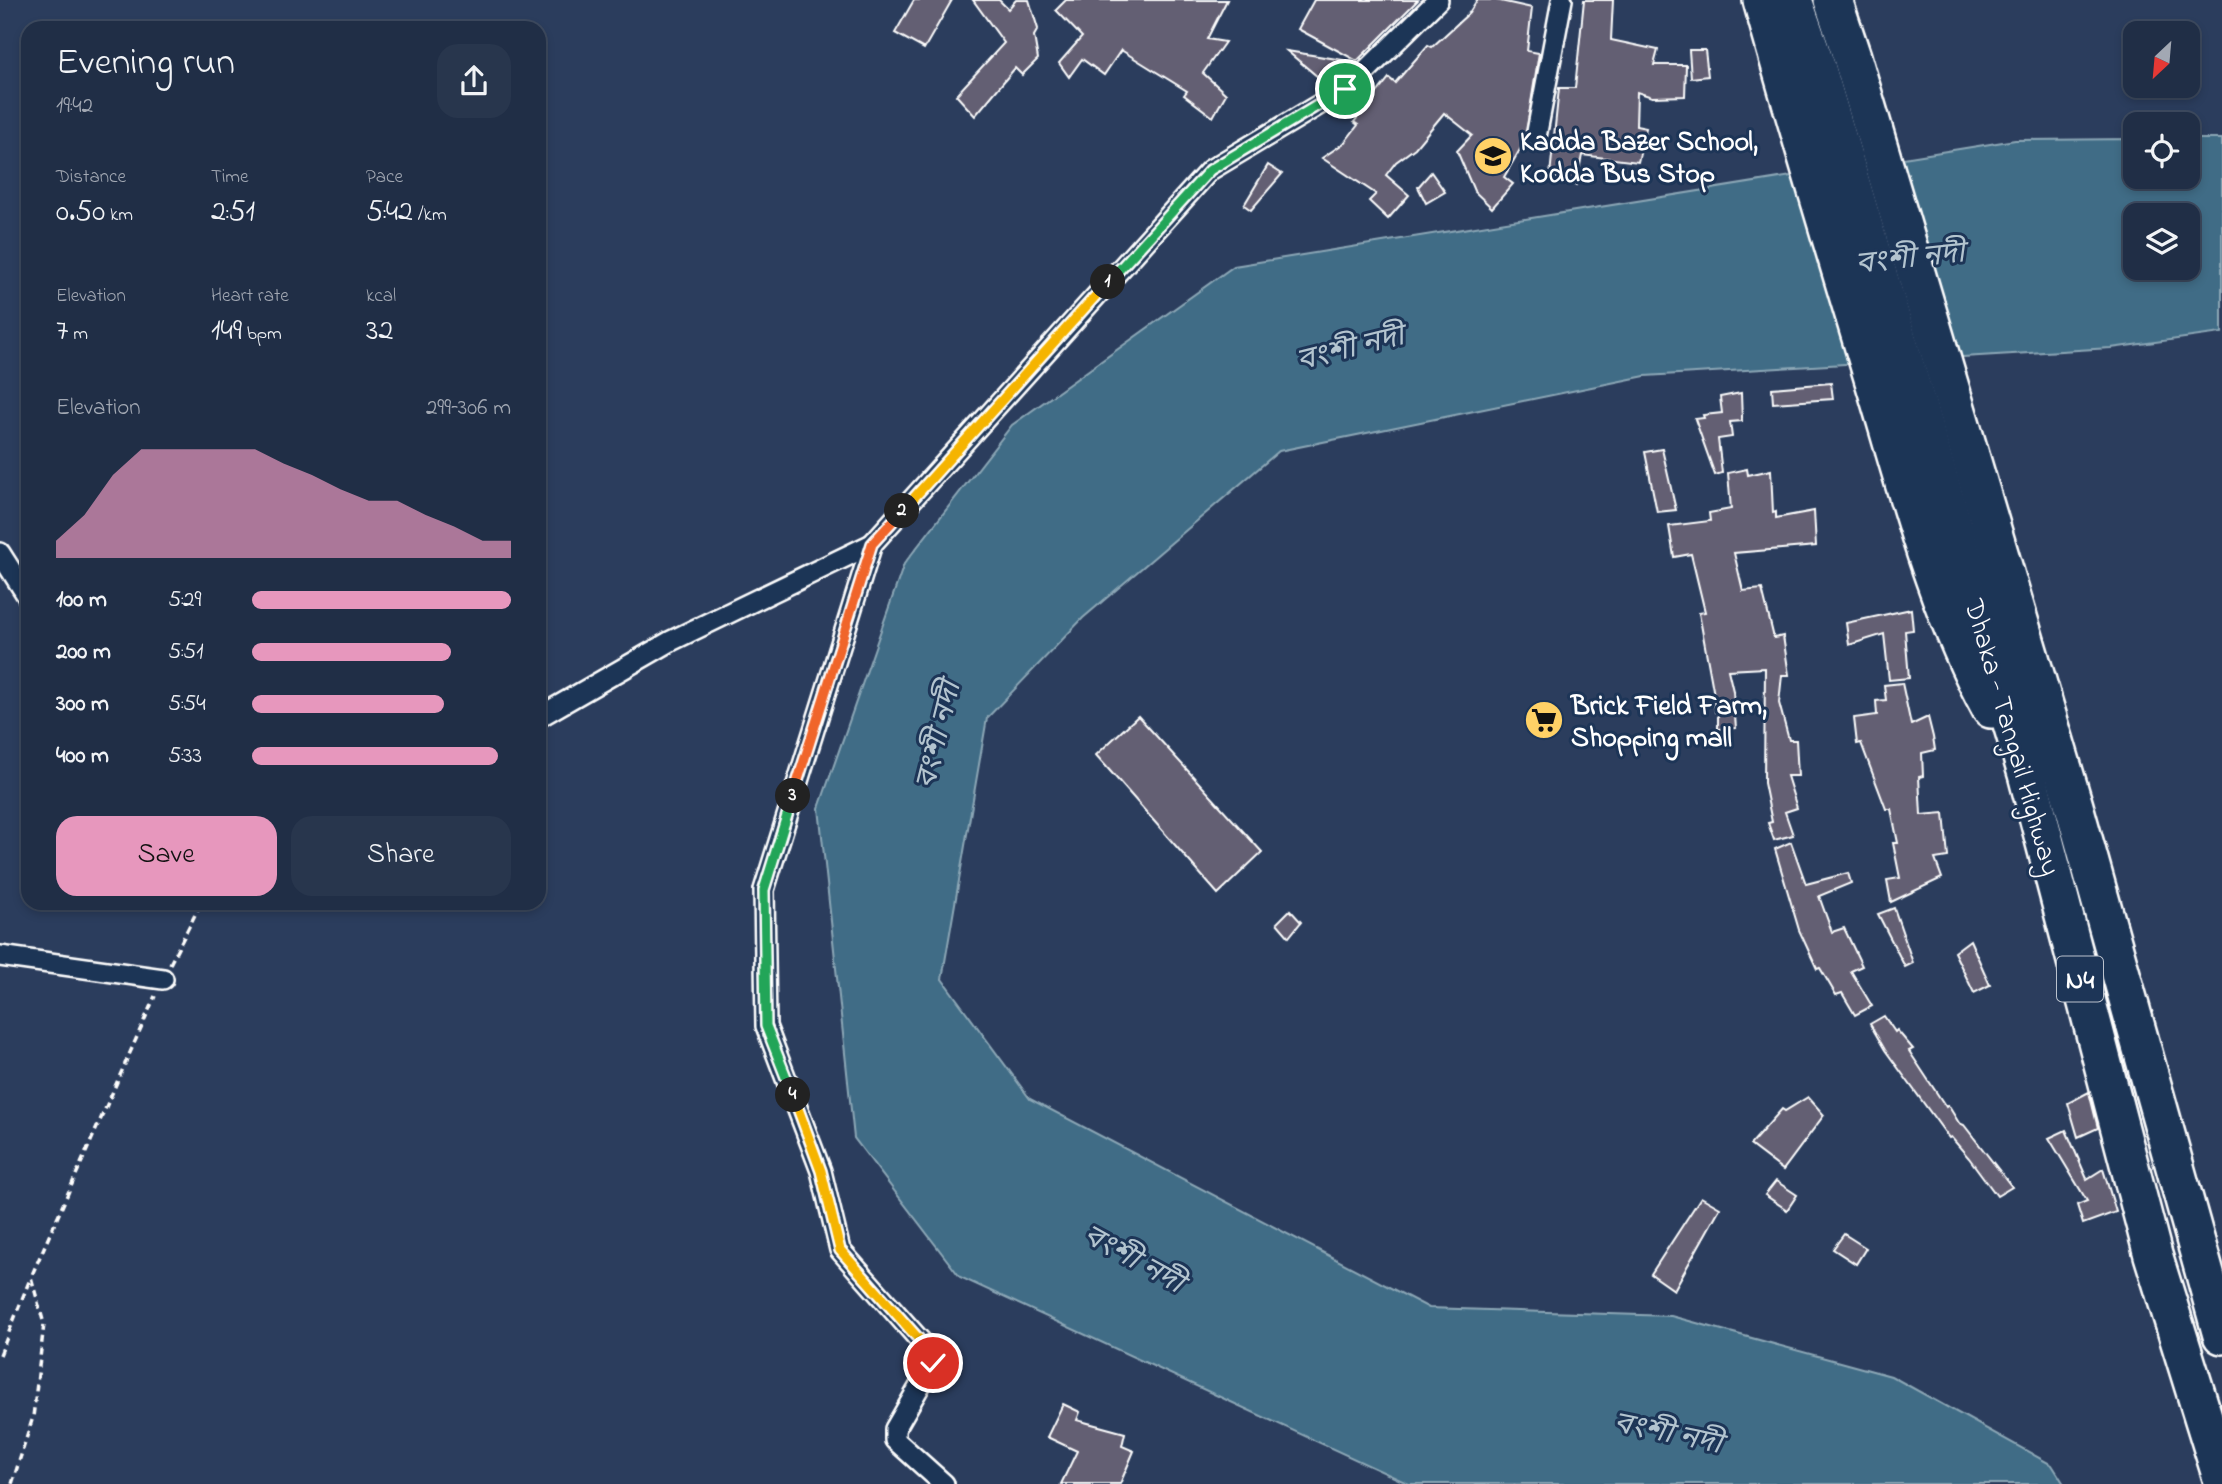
<!DOCTYPE html>
<meta charset="utf-8">
<style>
body{margin:0;font-family:"Indie Flower","Noto Sans Bengali",sans-serif;background:#28364d;color:#f1f3f6;height:100vh;display:flex;flex-direction:column;font-size:26px;white-space:nowrap}
*{box-sizing:border-box;margin:0}
p{font-size:23px;color:#a2a8b3}
.icon{flex:none;width:38px;height:38px;fill:none;stroke:currentColor;stroke-width:2;stroke-linecap:round;stroke-linejoin:round}
.map{position:relative;flex:1;overflow:hidden}
.details{position:absolute;left:21px;top:21px;width:525px;height:889px;display:flex;flex-direction:column;background:#202e46;border-radius:21px;box-shadow:0 4px 10px #0003,0 0 0 2px #3d4a5f}
.details>*{flex:none}
.needle{width:46px;rotate:206deg}
.fabs{position:absolute;left:2123px;top:21px;display:grid;gap:14px}
.fabs a{display:grid;place-items:center;width:77px;height:77px;border-radius:14px;background:#202e46;box-shadow:0 4px 10px #0003,0 0 0 2px #3d4a5f;font-size:35px}
.pin{position:absolute;display:grid;place-items:center;width:60px;height:60px;color:#fff;margin:-30px;border:4px solid #fff;border-radius:50%;box-shadow:0 2px 7px #0007}
.km{position:absolute;width:35px;height:35px;margin:-18px;border-radius:50%;background:#222;color:#fff;font-size:19px;line-height:35px;text-align:center}
.round{display:grid;place-items:center;flex:none;width:74px;height:74px;border-radius:21px;background:#28364d}
.summary{display:flex;align-items:center;justify-content:space-between;height:119px;padding:0 35px}
h1{font-size:38px;font-weight:600;line-height:52px}
.figures{display:grid;grid-template-columns:repeat(3,1fr);gap:10px;height:119px;padding:7px 35px}
.figures div{display:grid;align-content:center}
.figures b{font-size:30px;font-weight:600}
.figures small{font-size:19px;font-weight:400}
.figures p{font-size:19px}
.chart{height:196px;padding:14px 35px}
.chart p{display:flex;justify-content:space-between}
.chart svg{width:100%;height:126px;margin-top:7px;fill:#e797bd;opacity:.7}
.primary-button{display:flex;gap:14px;margin-top:auto;padding:14px 35px}
.primary-button a{flex:1;height:80px;border-radius:21px;background:#e797bd;color:#111;font-size:28px;font-weight:600;line-height:80px;text-align:center}
.primary-button a+a{background:#28364d;color:#f1f3f6}
ul{padding:0 35px;list-style:none;font-size:23px}
li{display:grid;grid-template-columns:112px 84px 1fr;align-items:center;height:52px}
li i{height:18px;border-radius:9px;background:#e797bd}
.map>svg:first-child{display:block}
.water{fill:#406c86;stroke:#8ca7b6;stroke-width:2;fill-rule:evenodd}
.building{fill:#645f73;stroke:#fff;stroke-width:2}
.lines{fill:none;stroke-linecap:round;stroke-linejoin:round}
.street-casing{stroke:#fff;stroke-width:24}
.highway-casing{stroke:#fff;stroke-width:42}
.path{stroke:#fff;stroke-width:3.5;stroke-dasharray:7 5;stroke-linecap:butt}
.street{stroke:#1d3557;stroke-width:19}
.highway{stroke:#1d3557;stroke-width:37}
.split-1-casing{stroke:#fff;stroke-width:14}
.split-2-casing{stroke:#fff;stroke-width:14}
.split-3-casing{stroke:#fff;stroke-width:14}
.split-4-casing{stroke:#fff;stroke-width:14}
.split-5-casing{stroke:#fff;stroke-width:14}
.split-1{stroke:#22a559;stroke-width:9}
.split-2{stroke:#f5b400;stroke-width:9}
.split-3{stroke:#f0652b;stroke-width:9}
.split-4{stroke:#22a559;stroke-width:9}
.split-5{stroke:#f5b400;stroke-width:9}
.labels{text-anchor:middle;stroke-width:6;stroke-linejoin:round;paint-order:stroke}
.shield{fill:#1d3557;stroke:#bbc2cd;stroke-width:2}
.shield-label{font-size:26px;font-weight:bold;fill:#fff}
.poi-label{font-size:28px;font-weight:bold;fill:#fff;stroke:#1d3557;text-anchor:start}
.street-label{font-size:28px;fill:#fff;stroke:#1d3557}
.water-label{font-size:30px;font-style:italic;fill:#b3c4cf;stroke:#1d3557}
</style>
<div class="map">
<svg width="2222" height="1484" viewBox="0 0 2222 1484">
<rect width="100%" height="100%" fill="#2b3d5d"/>
<filter id="ink" filterUnits="userSpaceOnUse"><feTurbulence type="fractalNoise" baseFrequency=".0143" numOctaves="2"/><feDisplacementMap in="SourceGraphic" scale="14" xChannelSelector="R" yChannelSelector="G"/><feConvolveMatrix kernelMatrix="1 2 1 2 8 2 1 2 1" color-interpolation-filters="sRGB"/></filter>
<g filter="url(#ink)">
<path class="water" d="M 2135,139 L 2135,177 L 2188,177 L 2188,139 L 2222,139 L 2222,333 L 2111,348 L 1645,376 L 1279,451 L 1083,618 L 987,718 L 942,979 L 1030,1099 L 1429,1308 L 1671,1316 L 1891,1376 L 2052,1465 L 2064,1484 L 1409,1484 L 960,1277 L 854,1138 L 819,808 L 904,564 L 1012,425 L 1234,266 L 2015,140 ZM 2135,215 L 2188,215 L 2188,268 L 2135,268 Z"/>
<g class="building">
<polygon points="914,0 952,0 924,49 895,33"/>
<polygon points="973,0 999,0 1008,9 1016,0 1029,0 1038,29 1034,36 1038,59 1022,75 1015,68 975,116 956,95 1004,43"/>
<polygon points="1066,0 1227,0 1207,39 1225,42 1203,73 1226,94 1213,117 1184,95 1187,91 1121,50 1104,75 1082,59 1069,77 1059,63 1082,37 1056,10"/>
<polygon points="1314,0 1418,0 1357,61 1298,29"/>
<polygon points="1477,0 1496,0 1532,8 1527,51 1539,53 1525,141 1504,177 1513,184 1492,208 1474,191 1457,151 1472,135 1444,113 1415,148 1396,162 1386,175 1409,195 1388,219 1369,201 1376,194 1322,158 1344,143 1358,125 1354,122 1389,78 1395,83 1428,45 1432,47 1469,13"/>
<polygon points="1584,0 1613,0 1611,40 1658,50 1654,65 1686,65 1685,96 1652,97 1637,92 1636,126 1646,128 1638,162 1582,155 1576,185 1550,175 1559,88 1575,88"/>
<polygon points="1689,50 1705,50 1708,76 1691,78"/>
<polygon points="1287,51 1343,60 1324,82"/>
<polygon points="1268,165 1282,174 1251,210 1244,205"/>
<polygon points="1431,172 1445,192 1426,203 1418,187"/>
<polygon points="1831,383 1833,399 1773,403 1772,388"/>
<polygon points="1741,393 1742,421 1730,422 1732,437 1718,439 1722,473 1715,475 1695,419 1704,418 1703,415 1722,413 1720,397"/>
<polygon points="1662,449 1676,510 1657,512 1645,452"/>
<polygon points="1747,469 1748,475 1771,470 1773,513 1776,512 1776,518 1814,511 1816,546 1734,553 1743,591 1762,589 1774,638 1783,636 1789,675 1782,675 1779,703 1789,740 1796,740 1798,776 1787,776 1797,808 1785,812 1793,835 1774,840 1768,823 1772,822 1764,783 1765,668 1728,670 1733,691 1736,728 1718,729 1718,712 1715,712 1714,695 1699,613 1705,612 1691,554 1674,557 1669,526 1710,521 1709,513 1731,509 1728,473"/>
<polygon points="1911,609 1913,630 1905,631 1909,678 1889,680 1884,634 1849,645 1846,623"/>
<polygon points="1902,683 1911,725 1928,717 1933,737 1935,750 1922,753 1923,776 1919,777 1921,815 1944,813 1948,857 1935,859 1942,878 1891,902 1887,880 1900,878 1893,843 1898,843 1891,809 1886,809 1861,743 1857,744 1854,718 1877,715 1876,701 1886,700 1884,685"/>
<polygon points="1138,716 1262,852 1218,894 1096,755"/>
<polygon points="1791,842 1806,884 1848,873 1851,883 1819,896 1832,932 1844,928 1862,966 1851,971 1872,1006 1855,1015 1842,993 1836,995 1820,968 1817,969 1799,930 1775,849"/>
<polygon points="1894,908 1913,963 1905,967 1878,914"/>
<polygon points="1290,910 1301,922 1289,937 1277,923"/>
<polygon points="1970,940 1990,985 1974,993 1954,952"/>
<polygon points="1884,1016 1895,1032 1897,1030 1913,1049 1909,1051 1946,1107 1948,1105 1959,1123 1964,1125 2012,1187 1997,1196 1969,1158 1951,1137 1949,1138 1885,1050 1870,1024"/>
<polygon points="2089,1092 2098,1128 2078,1137 2068,1103"/>
<polygon points="1808,1097 1824,1115 1783,1170 1750,1145 1782,1109 1785,1111"/>
<polygon points="2066,1130 2087,1179 2103,1169 2116,1212 2083,1224 2077,1205 2087,1201 2049,1138"/>
<polygon points="1776,1181 1797,1195 1787,1210 1765,1195"/>
<polygon points="1701,1197 1720,1208 1674,1290 1651,1274"/>
<polygon points="1844,1234 1866,1248 1856,1264 1833,1249"/>
<polygon points="1063,1404 1080,1412 1077,1420 1125,1433 1122,1446 1134,1451 1120,1484 1061,1484 1077,1451 1047,1437"/>
</g>
<g class="lines">
<g class="street-casing">
<g id="street">
<polyline points="1536,137 1562,0"/>
<polyline points="872,544 764,890 766,1026 821,1171 840,1250 932,1354 933,1363 895,1429 895,1440 944,1484"/>
<polyline points="0,553 28,597"/>
<polyline points="539,717 671,641 872,544 1210,170 1352,85 1438,0"/>
<polyline points="0,956 163,979"/>
</g>
</g>
<g class="highway-casing">
<g id="highway">
<path d="M 1762,0 C 1798,131 1838,261 1877,391 C 1909,498 1937,610 1991,709"/>
<polyline points="1793,0 1817,69 2027,774 2153,1255 2222,1478"/>
<polyline points="1833,0 1852,57 2074,806 2222,1335"/>
</g>
</g>
<g class="path">
<polyline points="170,964 201,903"/>
<polyline points="0,1355 30,1279"/>
<polyline points="12,1484 33,1417 44,1324 31,1277 155,996"/>
</g>
<use href="#street" class="street"/>
<use href="#highway" class="highway"/>
</g>
</g>
<g class="lines" filter="url(#ink)">
<g class="split-1-casing">
<polyline id="split-1" points="1108,282 1210,170 1345,89"/>
</g>
<g class="split-2-casing">
<polyline id="split-2" points="902,511 1108,282"/>
</g>
<g class="split-3-casing">
<polyline id="split-3" points="793,796 872,544 902,511"/>
</g>
<g class="split-4-casing">
<polyline id="split-4" points="793,1095 766,1026 764,890 793,796"/>
</g>
<g class="split-5-casing">
<polyline id="split-5" points="793,1095 821,1171 840,1250 932,1354 933,1363"/>
</g>
<use href="#split-1" class="split-1"/>
<use href="#split-2" class="split-2"/>
<use href="#split-3" class="split-3"/>
<use href="#split-4" class="split-4"/>
<use href="#split-5" class="split-5"/>
</g>
<defs>
<g id="school-disc" transform="scale(2.0125)"><circle r="9.5" fill="#ffd166" stroke="#1d3557"/><path d="M0-5L7-2L0 1L-7-2ZM-4 1L0 2.5L4 1V4Q0 6-4 4Z" fill="#111"/></g>
<g id="supermarket-disc" transform="scale(2.0125)"><circle r="9.5" fill="#ffd166" stroke="#1d3557"/><path d="M-6-5.5h2.5l.6 2H6L4.5 2H-2.5L-4.4-4H-6ZM-1.5 3.2a1.3 1.3 0 1 0 .1 0ZM3 3.2a1.3 1.3 0 1 0 .1 0Z" fill="#111"/></g>
</defs>
<g fill-rule="evenodd">
<use href="#school-disc" x="1493" y="156"/>
<use href="#supermarket-disc" x="1544" y="720"/>
</g>
<g class="labels">
<rect class="shield" x="2057" y="956.5" width="46" height="45" rx="5"/>
<g class="shield-label">
<text x="2080" y="988">N4</text>
</g>
<g class="poi-label">
<text x="1520" y="150">Kadda Bazer School,<tspan x="1520" dy="32">Kodda Bus Stop</tspan></text>
<text x="1571" y="714">Brick Field Farm,<tspan x="1571" dy="32">Shopping mall</tspan></text>
</g>
<g class="street-label">
<text transform="translate(2014 737) rotate(74)" y="10">Dhaka - Tangail Highway</text>
</g>
<g class="water-label">
<text transform="translate(1910 257) rotate(-6)" y="10">বংশী নদী</text>
<text transform="translate(1350 347) rotate(-14)" y="10">বংশী নদী</text>
<text transform="translate(937 735) rotate(-76)" y="10">বংশী নদী</text>
<text transform="translate(1134 1258) rotate(29)" y="10">বংশী নদী</text>
<text transform="translate(1668 1432) rotate(12)" y="10">বংশী নদী</text>
</g>
</g>
</svg>
<div class="fabs">
<a><svg class="needle" viewBox="-14 -14 28 28"><path d="M0-13l5 13h-10z" fill="#e53935"/><path d="M0 13l5-13h-10z" fill="#a2a8b3"/></svg></a>
<a><svg class="icon" aria-label="locate" viewBox="0 0 24 24"><circle cx="12" cy="12" r="6"/><path d="M12 2v4M12 18v4M2 12h4M18 12h4"/></svg></a>
<a><svg class="icon" aria-label="layers" viewBox="0 0 24 24"><path d="M12 4l9 5-9 5-9-5zM3 14l9 5 9-5"/></svg></a>
</div>
<div class="pin" style="left:1345px;top:89px;background:#1e9e55"><svg class="icon" aria-label="arrive" viewBox="0 0 24 24"><path d="M6 21V4h12l-3 4 3 4H6"/></svg></div>
<div class="pin" style="left:933px;top:1363px;background:#d93025"><svg class="icon" aria-label="check" viewBox="0 0 24 24"><path d="M5 12l5 5 9-10"/></svg></div>
<b class="km" style="left:1108px;top:282px">1</b>
<b class="km" style="left:902px;top:511px">2</b>
<b class="km" style="left:793px;top:796px">3</b>
<b class="km" style="left:793px;top:1095px">4</b>
<section class="details">
<div class="summary"><div><h1>Evening run</h1><p>19:42</p></div><a class="round"><svg class="icon" aria-label="share" viewBox="0 0 24 24"><path d="M12 15V3M7 8l5-5 5 5M5 13v7h14v-7"/></svg></a></div>
<div class="figures">
<div><p>Distance</p><b>0.50<small> km</small></b></div>
<div><p>Time</p><b>2:51</b></div>
<div><p>Pace</p><b>5:42<small> /km</small></b></div>
</div>
<div class="figures">
<div><p>Elevation</p><b>7<small> m</small></b></div>
<div><p>Heart rate</p><b>149<small> bpm</small></b></div>
<div><p>kcal</p><b>32</b></div>
</div>
<div class="chart"><p><span>Elevation</span>299–306 m</p>
<svg viewBox="0 0 160 44" preserveAspectRatio="none"><path d="M0 44V38L10 29L20 15L30 6L40 6L50 6L60 6L70 6L80 11L90 15L100 20L110 24L120 24L130 29L140 33L150 38L160 38V44z"/></svg>
</div>
<ul>
<li><b>100 m</b>5:29<i style="width:100%"></i></li>
<li><b>200 m</b>5:51<i style="width:77%"></i></li>
<li><b>300 m</b>5:54<i style="width:74%"></i></li>
<li><b>400 m</b>5:33<i style="width:95%"></i></li>
</ul>
<div class="primary-button"><a>Save</a><a>Share</a></div>
</section>
</div>
